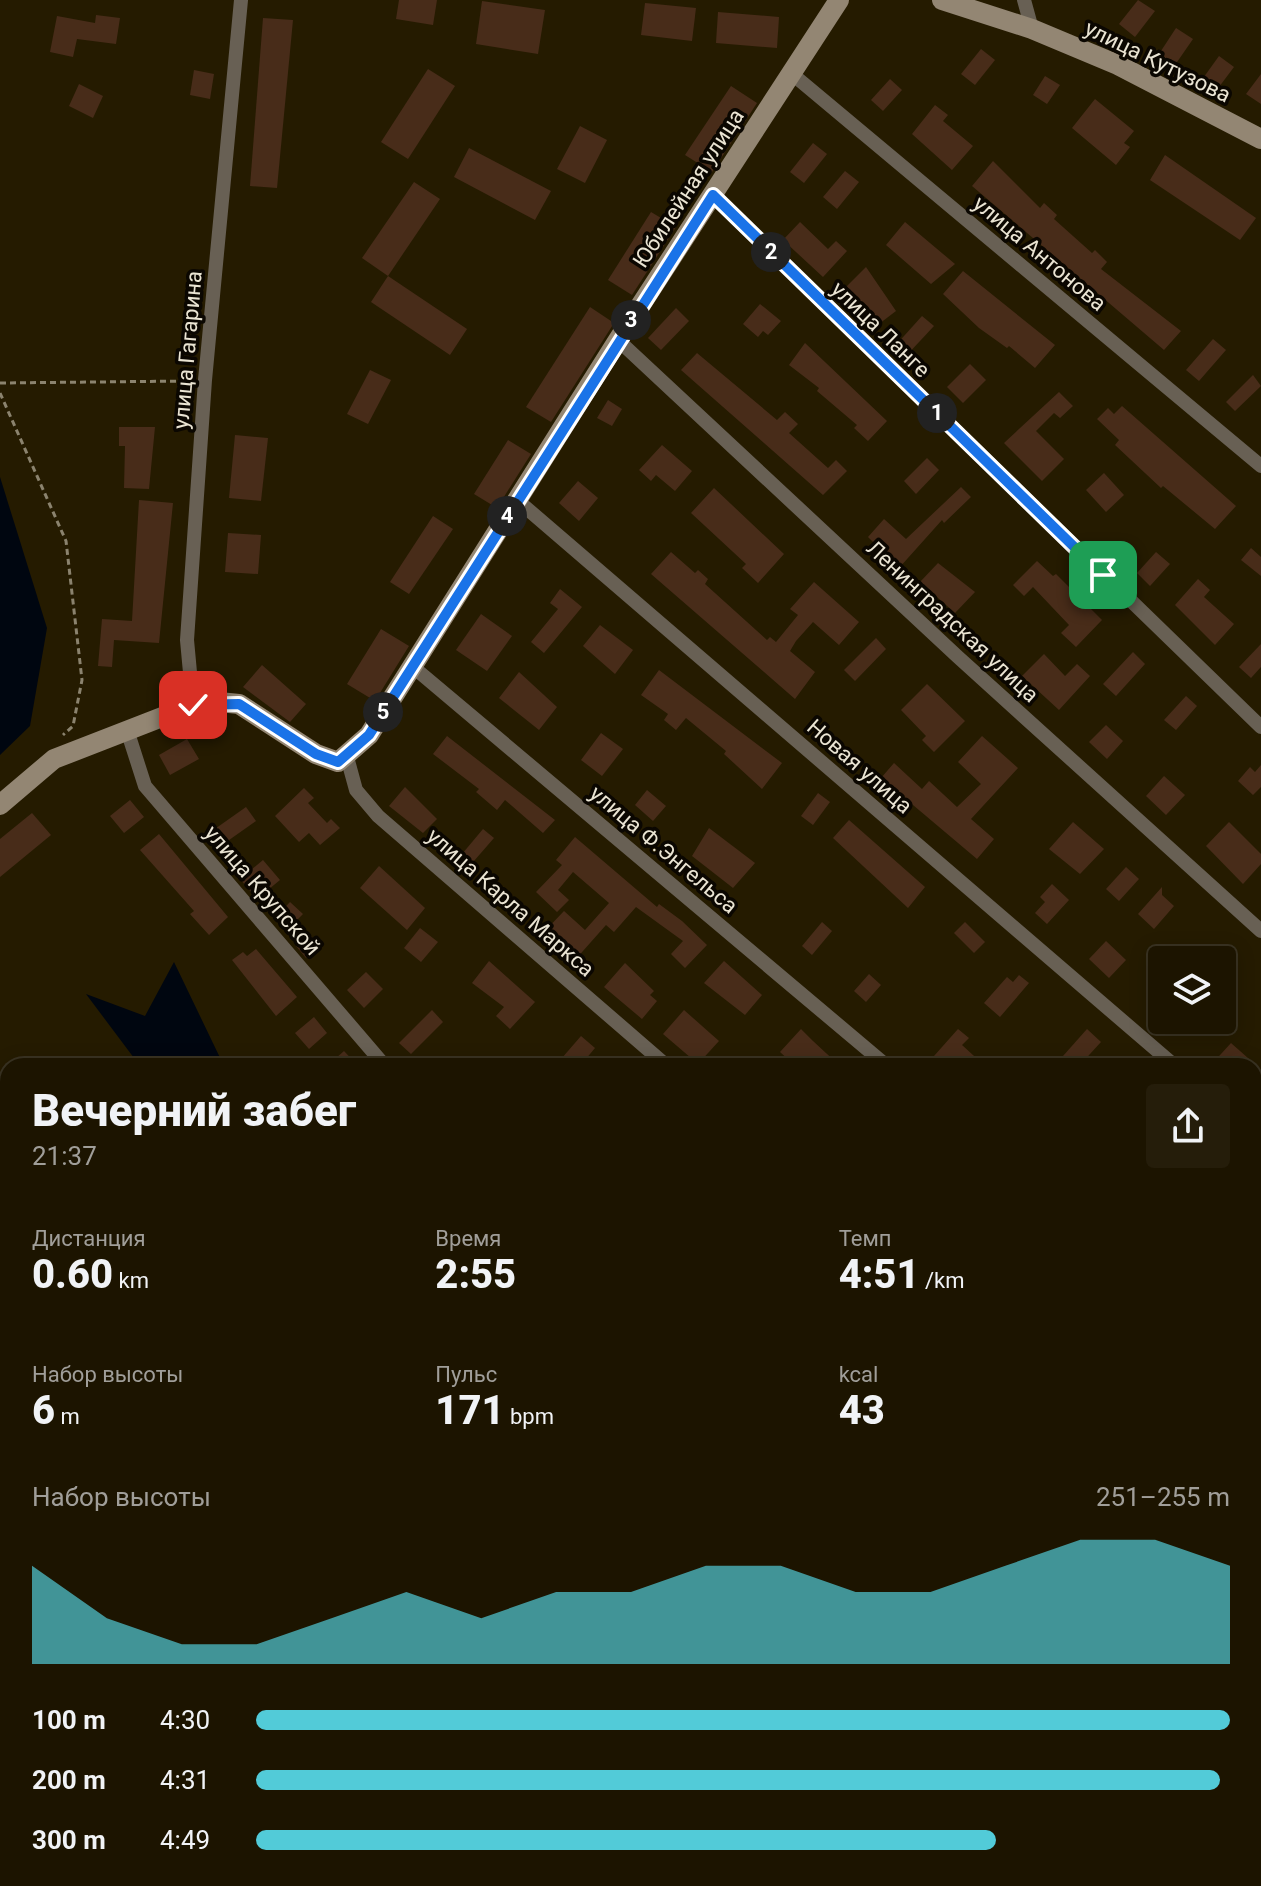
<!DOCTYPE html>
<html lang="ru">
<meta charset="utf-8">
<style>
body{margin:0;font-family:Roboto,sans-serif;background:#251d0a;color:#f1f3f6;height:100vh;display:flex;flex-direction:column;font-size:30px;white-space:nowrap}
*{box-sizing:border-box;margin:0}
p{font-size:26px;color:#a09e99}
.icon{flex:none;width:44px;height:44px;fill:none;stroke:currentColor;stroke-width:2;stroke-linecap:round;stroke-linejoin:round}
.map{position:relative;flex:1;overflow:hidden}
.panel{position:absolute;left:0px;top:1058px;width:1262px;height:828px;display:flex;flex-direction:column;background:#1c1400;border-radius:24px 24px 0 0;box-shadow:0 4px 20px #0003,0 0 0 2px #3a3322}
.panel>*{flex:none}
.fabs{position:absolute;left:1148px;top:946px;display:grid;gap:16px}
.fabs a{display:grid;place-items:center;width:88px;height:88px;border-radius:8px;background:#1c1400;box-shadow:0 4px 20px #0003,0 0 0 2px #3a3322;font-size:40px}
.pin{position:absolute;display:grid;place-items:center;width:68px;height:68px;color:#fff;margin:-34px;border-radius:16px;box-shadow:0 4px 12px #0006}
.km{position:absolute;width:40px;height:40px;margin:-20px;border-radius:50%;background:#222;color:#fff;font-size:22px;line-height:40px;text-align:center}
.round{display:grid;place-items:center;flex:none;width:84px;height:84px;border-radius:8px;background:#251d0a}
.summary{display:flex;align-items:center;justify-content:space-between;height:136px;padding:0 32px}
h1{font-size:44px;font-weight:800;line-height:60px}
.figures{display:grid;grid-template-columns:repeat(3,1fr);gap:12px;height:136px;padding:8px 32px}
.figures div{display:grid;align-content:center}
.figures b{font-size:40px;font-weight:800}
.figures small{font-size:22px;font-weight:400}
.figures p{font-size:22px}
.chart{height:224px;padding:16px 32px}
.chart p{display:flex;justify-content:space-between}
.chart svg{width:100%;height:144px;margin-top:8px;fill:#52cbd8;opacity:.7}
ul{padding:0 32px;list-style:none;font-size:26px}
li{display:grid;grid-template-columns:128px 96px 1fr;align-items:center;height:60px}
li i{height:20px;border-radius:10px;background:#52cbd8}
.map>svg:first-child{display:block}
.water{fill:#000610}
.building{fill:#482c19}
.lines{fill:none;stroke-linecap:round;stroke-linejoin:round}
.path{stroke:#8b836e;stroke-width:3;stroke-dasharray:6 4;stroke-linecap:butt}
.lane{stroke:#686054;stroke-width:7}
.street{stroke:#686054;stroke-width:14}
.secondary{stroke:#938673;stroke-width:20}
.route-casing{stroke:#fff;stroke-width:16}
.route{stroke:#1a73e8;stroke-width:10}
.labels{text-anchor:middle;stroke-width:7;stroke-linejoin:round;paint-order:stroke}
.street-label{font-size:22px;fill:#eae4d3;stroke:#0b0701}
</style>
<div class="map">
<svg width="1261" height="1886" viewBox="0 0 1261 1886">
<rect width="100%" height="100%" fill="#251b00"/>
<g class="water">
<polygon points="0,477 47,628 30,726 0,755"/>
<polygon points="174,962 224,1066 140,1066 86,994 145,1016"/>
</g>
<g class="building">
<polygon points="399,0 437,0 433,25 396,19"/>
<polygon points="1138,0 1155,11 1135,37 1119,24"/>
<polygon points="482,1 545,10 538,54 476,44"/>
<polygon points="645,3 696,8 692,41 641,35"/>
<polygon points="718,12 779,17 777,48 716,43"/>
<polygon points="96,15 120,18 116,44 77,39 73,57 50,52 57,16 95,23"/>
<polygon points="263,18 293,20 277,188 250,186"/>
<polygon points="1176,28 1193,39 1175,65 1159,54"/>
<polygon points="981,49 995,60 975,85 961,74"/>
<polygon points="1219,56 1234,67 1216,91 1201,81"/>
<polygon points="428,69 455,86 408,159 381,142"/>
<polygon points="194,70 214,74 210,99 190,95"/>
<polygon points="1261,74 1261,104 1246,94"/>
<polygon points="1045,76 1060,85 1047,104 1033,95"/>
<polygon points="890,79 902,90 883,111 871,100"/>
<polygon points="79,84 103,96 93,118 69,106"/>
<polygon points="731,86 757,103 712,172 685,155"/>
<polygon points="1095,99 1134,131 1124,143 1130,147 1116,165 1072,128"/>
<polygon points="935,105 948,115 943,121 973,146 952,170 912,134"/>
<polygon points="580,126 607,140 585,183 557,169"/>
<polygon points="813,143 827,154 804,183 790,172"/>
<polygon points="469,148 551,191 535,220 454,177"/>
<polygon points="1165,155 1256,218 1240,240 1150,180"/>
<polygon points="993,161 1040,208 1044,203 1057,215 1054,219 1092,253 1095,250 1107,262 1101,269 1181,331 1164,350 972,186"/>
<polygon points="845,171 859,182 837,209 823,197"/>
<polygon points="414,182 440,199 388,276 362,258"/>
<polygon points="651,212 676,227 632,295 608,280"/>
<polygon points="800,222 828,249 836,241 847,251 823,277 783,240"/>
<polygon points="905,222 955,264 931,284 886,245"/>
<polygon points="866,267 896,311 875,327 855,300 852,303 841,292"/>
<polygon points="963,271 1055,345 1035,368 1009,346 1007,348 979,328 943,294"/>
<polygon points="388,276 467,329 450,355 371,302"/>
<polygon points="760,304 781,321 768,335 763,331 758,337 743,324"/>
<polygon points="590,307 614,323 551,422 526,407"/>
<polygon points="676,308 689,321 661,350 648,338"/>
<polygon points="922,316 934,326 906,356 895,346"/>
<polygon points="1213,339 1226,350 1199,381 1186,370"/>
<polygon points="805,343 887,421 868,441 854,428 857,425 817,391 819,388 789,365"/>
<polygon points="697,353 777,420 785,412 798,424 789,433 828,468 836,460 847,471 823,495 681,370"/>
<polygon points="970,364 986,380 963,403 947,387"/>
<polygon points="370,370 391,380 368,424 347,414"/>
<polygon points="1253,375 1261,386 1235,411 1226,402"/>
<polygon points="1059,392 1073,406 1060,418 1054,413 1036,431 1064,459 1042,481 1004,443"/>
<polygon points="608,400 622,409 612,426 597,418"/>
<polygon points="1122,406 1236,506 1215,529 1163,486 1161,488 1115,445 1119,440 1097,419 1108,408 1114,414"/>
<polygon points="119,427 155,427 149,489 124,488 125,446 119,446"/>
<polygon points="235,435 268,438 261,501 229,498"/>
<polygon points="508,440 531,454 497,508 474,494"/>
<polygon points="662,445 692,471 675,491 656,475 651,481 639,470"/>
<polygon points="927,458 939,470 916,494 904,481"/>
<polygon points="1104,473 1124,495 1106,512 1086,490"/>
<polygon points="578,481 598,498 579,521 559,503"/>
<polygon points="961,487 971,497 944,523 942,520 899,568 868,537 884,519 906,539"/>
<polygon points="714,488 784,554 758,583 742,568 746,564 691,513"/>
<polygon points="139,500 173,503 159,643 114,640 112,667 98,666 102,619 132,621"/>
<polygon points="433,516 453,529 409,594 390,582"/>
<polygon points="228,533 261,535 258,574 225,572"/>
<polygon points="1251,548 1261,557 1261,576 1241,560"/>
<polygon points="671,552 695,573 698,570 708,579 705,584 767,640 770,637 776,642 798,615 790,609 814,582 859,622 839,645 813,622 796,641 790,651 815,672 795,699 651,574"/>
<polygon points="1156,552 1170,564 1150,586 1137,573"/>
<polygon points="1037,561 1053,576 1056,574 1102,620 1076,647 1061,633 1069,625 1033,587 1024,596 1013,585"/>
<polygon points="938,563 975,592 955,613 920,582"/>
<polygon points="1198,579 1210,590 1204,597 1234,624 1215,645 1175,605"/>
<polygon points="560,589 582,607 544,653 531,642 558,609 550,603"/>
<polygon points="481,614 512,636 487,671 456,650"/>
<polygon points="600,625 633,650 615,674 583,646"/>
<polygon points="381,629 409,646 375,701 347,684"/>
<polygon points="876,638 886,649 855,681 844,670"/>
<polygon points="1261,644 1261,667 1251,678 1239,667"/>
<polygon points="1133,652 1145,664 1116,696 1103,684"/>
<polygon points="1044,654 1065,676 1077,664 1090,676 1059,710 1022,676"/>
<polygon points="262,665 306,704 290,722 243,687"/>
<polygon points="659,670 782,763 762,789 724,754 726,751 686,718 676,730 664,720 668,714 641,695"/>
<polygon points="519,672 557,707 539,730 499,698"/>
<polygon points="927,684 965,721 934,752 922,740 926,736 901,710"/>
<polygon points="1186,696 1197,706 1176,730 1164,720"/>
<polygon points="1106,725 1123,741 1107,759 1089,742"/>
<polygon points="601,733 623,749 602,776 581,760"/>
<polygon points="447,736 555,820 543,833 505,800 497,810 476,792 479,789 433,754"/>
<polygon points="982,736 1018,768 971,819 994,839 977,859 881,778 894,763 922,789 929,781 957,807 981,784 958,762"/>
<polygon points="187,739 199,759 170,775 159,755"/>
<polygon points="1261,765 1261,787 1253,795 1238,781 1250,767 1255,772"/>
<polygon points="1164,776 1185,795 1166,815 1146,796"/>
<polygon points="405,787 437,819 423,833 389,806"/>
<polygon points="304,788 314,798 308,803 327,823 331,819 340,828 320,845 309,833 299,842 275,816"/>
<polygon points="647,790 666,806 653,821 635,805"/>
<polygon points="818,793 830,802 813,825 801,816"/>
<polygon points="130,800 144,817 124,833 110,816"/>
<polygon points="246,807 256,821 222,845 212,831"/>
<polygon points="32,813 51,835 0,877 0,839"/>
<polygon points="849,820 925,887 908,908 833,838"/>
<polygon points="1073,822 1104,849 1080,874 1049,849"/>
<polygon points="1229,822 1261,854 1261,864 1243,884 1206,846"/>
<polygon points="709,828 755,863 733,888 692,856"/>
<polygon points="483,829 494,838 467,869 457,860"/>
<polygon points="159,834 228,917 209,935 190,914 194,911 140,850"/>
<polygon points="575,837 657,907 659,904 682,921 707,945 685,968 671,954 683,941 636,907 614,932 606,925 575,960 543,933 564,911 585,930 609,903 573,872 558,890 569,900 557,912 536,892 562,865 556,860"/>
<polygon points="263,860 280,880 257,899 240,879"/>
<polygon points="379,866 425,908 407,930 360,888"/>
<polygon points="1126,867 1139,879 1119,901 1106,889"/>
<polygon points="1052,884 1069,900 1047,924 1035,913 1045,902 1040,897"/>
<polygon points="1162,887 1162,895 1174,906 1154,929 1138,914"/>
<polygon points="290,902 303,914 296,921 319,944 306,958 296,946 299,943 274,919"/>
<polygon points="822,922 832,931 812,955 802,946"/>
<polygon points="965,922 985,942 974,953 954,933"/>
<polygon points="420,928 438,942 421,962 404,948"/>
<polygon points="1106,941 1126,960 1109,978 1089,959"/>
<polygon points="256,949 297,997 276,1016 232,960 243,952 247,956"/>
<polygon points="489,961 535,1002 510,1029 496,1016 504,1007 472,983"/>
<polygon points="724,961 762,995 745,1015 704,983"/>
<polygon points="625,963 654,991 650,995 657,1001 642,1019 604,987"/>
<polygon points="366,972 383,989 364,1008 347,990"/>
<polygon points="869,974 881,985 866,1002 854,991"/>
<polygon points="1019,975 1029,983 1000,1017 984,1003 1007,977 1013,982"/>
<polygon points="432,1010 443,1022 411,1054 399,1043"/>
<polygon points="684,1010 719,1041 698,1064 663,1034"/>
<polygon points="314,1017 327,1033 309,1049 295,1033"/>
<polygon points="801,1029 813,1041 840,1066 808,1066 798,1057 792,1063 780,1052"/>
<polygon points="958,1029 969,1038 962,1045 985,1066 946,1066 934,1056"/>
<polygon points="1087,1029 1101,1042 1079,1066 1074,1066 1063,1056"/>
<polygon points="581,1036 595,1048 580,1066 555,1066"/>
<polygon points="1231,1043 1257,1066 1210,1066"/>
<polygon points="344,1051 358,1066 327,1066"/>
</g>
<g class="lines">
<g class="path">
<polyline points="0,383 189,381"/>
<polyline points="0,393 66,541 82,680 73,726 63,735"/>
</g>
<polyline class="lane" points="0,1476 8,1481"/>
<g class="street">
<polyline points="1024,0 1032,29"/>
<polyline points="791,73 1261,466"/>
<polyline points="713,195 1261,727"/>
<polyline points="618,340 958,657 1261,931"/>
<polyline points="517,500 1175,1066"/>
<polyline points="412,666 887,1066"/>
<polyline points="193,705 187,640 205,380 241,0"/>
<polyline points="128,733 145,786 385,1066"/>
<polyline points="347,757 356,790 378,816 667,1066"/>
<polyline points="1254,1134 1261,1139"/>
<polyline points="1254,1375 1261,1381"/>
<polyline points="1254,1559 1261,1565"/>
<polyline points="0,1562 8,1547"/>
<polyline points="1254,1849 1261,1854"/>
<polyline points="360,1878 373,1886"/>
<polyline points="45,1886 48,1878"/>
<polyline points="82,1886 87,1878"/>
<polyline points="471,1886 472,1878"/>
</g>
<g class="secondary">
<polyline points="942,0 1032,29 1118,65 1261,139"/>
<polyline points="0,805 54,759 193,705 219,702 239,704 316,754 338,762 369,735 618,340 839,0"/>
</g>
</g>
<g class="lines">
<g class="route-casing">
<polyline id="route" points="193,705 239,704 316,754 338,762 369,735 713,195 1103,575"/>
</g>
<use href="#route" class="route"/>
</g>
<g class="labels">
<g class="street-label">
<text transform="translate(1158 61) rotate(26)" y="8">улица Кутузова</text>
<text transform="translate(688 188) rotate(-57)" y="8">Юбилейная улица</text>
<text transform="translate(1040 253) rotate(40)" y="8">улица Антонова</text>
<text transform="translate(881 329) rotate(44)" y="8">улица Ланге</text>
<text transform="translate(187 350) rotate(-85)" y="8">улица Гагарина</text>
<text transform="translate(953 621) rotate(43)" y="8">Ленинградская улица</text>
<text transform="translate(860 766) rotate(41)" y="8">Новая улица</text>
<text transform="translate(664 849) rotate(40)" y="8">улица Ф.Энгельса</text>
<text transform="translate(263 890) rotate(49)" y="8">улица Крупской</text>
<text transform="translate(511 902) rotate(41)" y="8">улица Карла Маркса</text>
</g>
</g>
</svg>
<div class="fabs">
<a><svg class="icon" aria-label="layers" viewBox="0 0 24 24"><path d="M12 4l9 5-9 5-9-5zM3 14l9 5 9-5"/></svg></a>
</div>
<div class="pin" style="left:1103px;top:575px;background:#1e9e55"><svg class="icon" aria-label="arrive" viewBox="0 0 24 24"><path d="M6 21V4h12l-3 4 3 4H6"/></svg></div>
<div class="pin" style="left:193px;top:705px;background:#d93025"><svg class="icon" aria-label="check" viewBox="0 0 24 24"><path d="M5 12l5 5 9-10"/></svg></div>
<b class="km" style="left:937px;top:413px">1</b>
<b class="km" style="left:771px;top:252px">2</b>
<b class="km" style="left:631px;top:320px">3</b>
<b class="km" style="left:507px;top:516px">4</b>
<b class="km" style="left:383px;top:712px">5</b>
<section class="panel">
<div class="summary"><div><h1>Вечерний забег</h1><p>21:37</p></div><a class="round"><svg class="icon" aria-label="share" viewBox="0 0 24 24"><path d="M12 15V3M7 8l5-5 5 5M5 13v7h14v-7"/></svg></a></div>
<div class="figures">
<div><p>Дистанция</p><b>0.60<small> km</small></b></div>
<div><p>Время</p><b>2:55</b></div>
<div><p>Темп</p><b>4:51<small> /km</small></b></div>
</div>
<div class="figures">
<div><p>Набор высоты</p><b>6<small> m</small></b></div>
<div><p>Пульс</p><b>171<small> bpm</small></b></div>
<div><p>kcal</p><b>43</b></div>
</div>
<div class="chart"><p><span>Набор высоты</span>251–255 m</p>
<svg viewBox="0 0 160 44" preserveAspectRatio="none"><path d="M0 44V14L10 30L20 38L30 38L40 30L50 22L60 30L70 22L80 22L90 14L100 14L110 22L120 22L130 14L140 6L150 6L160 14V44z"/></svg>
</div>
<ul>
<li><b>100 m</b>4:30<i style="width:100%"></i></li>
<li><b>200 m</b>4:31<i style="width:99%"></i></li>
<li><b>300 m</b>4:49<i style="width:76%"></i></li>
</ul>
</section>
</div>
